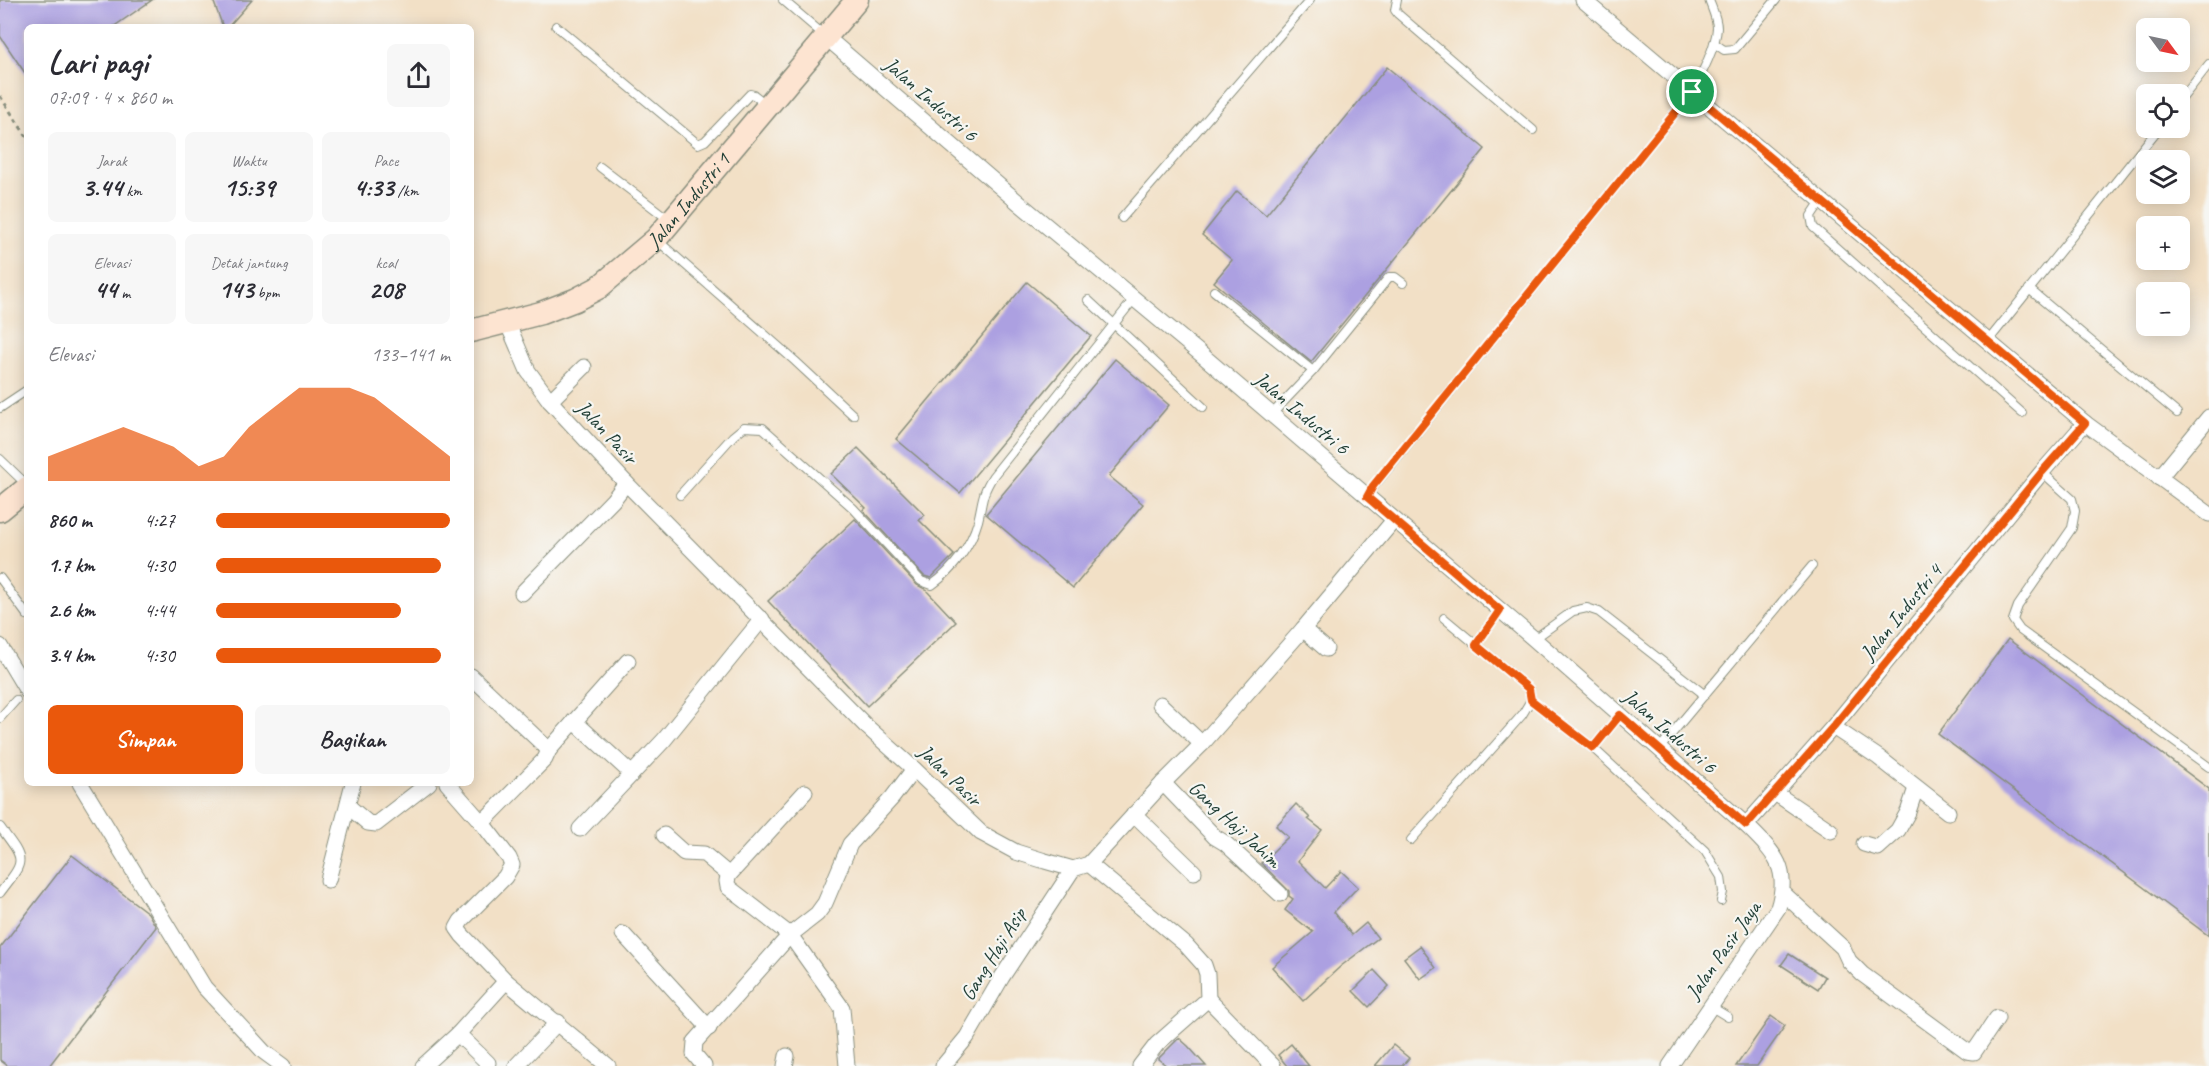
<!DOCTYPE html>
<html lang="id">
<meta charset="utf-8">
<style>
body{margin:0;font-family:Caveat,sans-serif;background:#f7f7f7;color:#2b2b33;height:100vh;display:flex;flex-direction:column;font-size:22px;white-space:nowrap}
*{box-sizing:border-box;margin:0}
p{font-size:20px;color:#7c7c81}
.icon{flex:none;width:33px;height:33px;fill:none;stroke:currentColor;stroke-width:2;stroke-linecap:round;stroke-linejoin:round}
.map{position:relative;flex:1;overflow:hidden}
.details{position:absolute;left:24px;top:24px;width:450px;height:762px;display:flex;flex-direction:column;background:#fff;border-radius:9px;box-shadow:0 3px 15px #0003}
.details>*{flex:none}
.needle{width:39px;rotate:123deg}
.fabs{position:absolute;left:2136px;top:18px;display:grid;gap:12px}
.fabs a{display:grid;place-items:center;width:54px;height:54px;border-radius:9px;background:#fff;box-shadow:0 3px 15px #0003;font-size:30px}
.pin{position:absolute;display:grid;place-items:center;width:51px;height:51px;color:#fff;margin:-26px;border:3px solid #fff;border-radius:50%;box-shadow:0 2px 6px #0007}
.round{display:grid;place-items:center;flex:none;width:63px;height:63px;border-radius:9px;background:#f7f7f7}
.head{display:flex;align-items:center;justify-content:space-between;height:102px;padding:0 24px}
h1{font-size:33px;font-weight:800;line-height:45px}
.metrics{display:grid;grid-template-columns:repeat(3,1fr);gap:9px;height:102px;padding:6px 24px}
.metrics div{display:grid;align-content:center;border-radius:9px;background:#f7f7f7;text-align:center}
.metrics b{font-size:26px;font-weight:800}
.metrics small{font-size:16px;font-weight:400}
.metrics p{font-size:16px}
.chart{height:168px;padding:12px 24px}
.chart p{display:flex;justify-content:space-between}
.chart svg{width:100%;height:108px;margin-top:6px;fill:#ea580c;opacity:.7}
.cta{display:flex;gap:12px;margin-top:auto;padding:12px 24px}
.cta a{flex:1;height:69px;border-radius:9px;background:#ea580c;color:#fff;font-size:24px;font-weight:800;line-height:69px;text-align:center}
.cta a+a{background:#f7f7f7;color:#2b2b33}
ul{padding:0 24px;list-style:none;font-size:20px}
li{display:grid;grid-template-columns:96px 72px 1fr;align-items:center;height:45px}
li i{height:15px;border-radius:8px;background:#ea580c}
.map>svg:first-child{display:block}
.building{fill:#aca0e1}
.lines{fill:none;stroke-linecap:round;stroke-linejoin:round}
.lane-casing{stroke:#888e7d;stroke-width:10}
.street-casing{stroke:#888e7d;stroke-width:17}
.secondary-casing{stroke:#888e7d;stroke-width:25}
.path{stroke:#888e7d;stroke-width:3;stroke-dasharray:4.5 4.5;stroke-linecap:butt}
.lane{stroke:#fff;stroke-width:8}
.street{stroke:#fff;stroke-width:15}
.secondary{stroke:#fde4d1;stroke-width:22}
.route-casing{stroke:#fff;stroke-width:12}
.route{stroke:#ea580c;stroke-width:8}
.labels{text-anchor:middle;stroke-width:4.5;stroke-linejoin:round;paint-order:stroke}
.street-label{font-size:21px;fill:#1f3d34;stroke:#f6f6f2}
</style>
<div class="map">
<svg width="2209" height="1066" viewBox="0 0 2209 1066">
<rect width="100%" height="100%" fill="#f6f6f2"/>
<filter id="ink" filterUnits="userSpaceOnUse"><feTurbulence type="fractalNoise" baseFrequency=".0167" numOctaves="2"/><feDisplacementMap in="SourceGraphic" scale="12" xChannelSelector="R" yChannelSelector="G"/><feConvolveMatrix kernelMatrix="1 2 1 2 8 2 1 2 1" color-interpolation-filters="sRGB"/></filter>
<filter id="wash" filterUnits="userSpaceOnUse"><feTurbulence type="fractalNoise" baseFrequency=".008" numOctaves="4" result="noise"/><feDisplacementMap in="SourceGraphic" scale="24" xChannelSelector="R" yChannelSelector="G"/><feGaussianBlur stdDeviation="1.35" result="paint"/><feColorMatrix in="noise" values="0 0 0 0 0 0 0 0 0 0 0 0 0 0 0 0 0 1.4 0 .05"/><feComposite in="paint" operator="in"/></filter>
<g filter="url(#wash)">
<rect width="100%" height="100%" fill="#f2e0c6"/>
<g id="blocks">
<g class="building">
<polygon points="0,0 152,0 113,27 27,27 27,76 0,36"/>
<polygon points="213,0 252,0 228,27 223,27"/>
<polygon points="1387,67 1485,149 1311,362 1214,282 1232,260 1202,235 1237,191 1266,215"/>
<polygon points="1027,282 1091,336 960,493 896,439"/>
<polygon points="1115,359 1169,405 1109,476 1143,504 1073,588 986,514"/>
<polygon points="858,448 925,515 919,520 954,555 931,578 924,576 863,510 866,508 831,474"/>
<polygon points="855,519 917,585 925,589 956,622 867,706 768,601"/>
<polygon points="2008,639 2209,789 2209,936 1938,734"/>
<polygon points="1296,804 1310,818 1308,819 1322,830 1298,861 1325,888 1341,871 1358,887 1334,912 1352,935 1366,923 1378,938 1341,966 1303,1001 1272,967 1313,932 1285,910 1293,899 1289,896 1289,891 1261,863 1288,837 1276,826"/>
<polygon points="72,855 148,913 156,927 49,1066 8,1066 0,1060 0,948"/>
<polygon points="1420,946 1436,968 1420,979 1404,958"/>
<polygon points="1789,954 1825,977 1818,989 1781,965"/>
<polygon points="1374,970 1389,986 1369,1007 1353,991"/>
<polygon points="1771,1016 1785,1026 1757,1066 1736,1066"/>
<polygon points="1179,1038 1188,1046 1206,1066 1167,1066 1158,1059"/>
<polygon points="1291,1044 1309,1066 1287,1066 1278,1055"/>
<polygon points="1393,1045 1409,1058 1402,1066 1375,1066"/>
</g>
</g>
</g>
<g filter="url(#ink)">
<use href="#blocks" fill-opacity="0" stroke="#888e7d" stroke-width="1.5"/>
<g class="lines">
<g class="lane-casing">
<g id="lane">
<polyline points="783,0 825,36"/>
<polyline points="1397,0 1395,10 1398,14 1533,130"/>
<polyline points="556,26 698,144 705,141 750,94 754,95 767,105"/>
<polyline points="1714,43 1724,50 1735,49 1776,0"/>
<polyline points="2180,101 2209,64"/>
<polyline points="600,167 668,219"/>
<polyline points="1821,201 1811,216 1813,227 2022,413"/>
<polyline points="1122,218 1310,0"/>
<polyline points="657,240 795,361 853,415"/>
<polyline points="2029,289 2177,413"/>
<polyline points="1214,291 1313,371"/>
<polyline points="1088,300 1203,407"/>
<polyline points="1988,341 2159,128"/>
<polyline points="0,408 27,390"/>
<polyline points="1271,415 1313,371 1389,277 1395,277 1403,283"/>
<polyline points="0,459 27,485"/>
<polyline points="2042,472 2072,499 2075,511 2072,528 2018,606 2013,620 2020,630 2209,767"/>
<path d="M 680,495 L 733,436 L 744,427 L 763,428 L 853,508 L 921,581 L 932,585 C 953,570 971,546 978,521 C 983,501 981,495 993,476 L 1134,299"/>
<path d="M 1367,497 L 1373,487 L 1692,92 C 1701,75 1716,47 1717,28 C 1717,18 1712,9 1709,0"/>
<polyline points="0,578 27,615"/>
<polyline points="1534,639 1573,611 1587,608 1599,612 1705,695"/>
<polyline points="1476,645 1500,610"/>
<polyline points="1531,700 1593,748 1705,851 1721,877 1723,892 1721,901"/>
<polyline points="0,718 16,700"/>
<polyline points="1593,748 1620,715"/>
<polyline points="1659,749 1812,566"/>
<path d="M 0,827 C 26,862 26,859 0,893"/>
<polyline points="1411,840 1522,715 1531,700 1529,689 1444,618"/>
<polyline points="1710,1006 1728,1017"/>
</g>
</g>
<g class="street-casing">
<g id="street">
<polyline points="1583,0 2085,423 2209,514"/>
<path d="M 826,37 L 1019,203 L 1202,355 L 1534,639 L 1746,825 C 1773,852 1791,867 1778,908 L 1670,1066"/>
<polyline points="507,322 528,371 550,401 626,483 866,726 914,769 981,833 1016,852 1045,861 1073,869 1089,864 1163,783 1202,744 1303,629 1394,520"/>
<polyline points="550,401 584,367"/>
<polyline points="2159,478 2209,417"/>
<polyline points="522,593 613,500 626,483"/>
<polyline points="1303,629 1326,649"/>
<polyline points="0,646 27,691"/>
<polyline points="471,676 549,750"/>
<polyline points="1160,704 1202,744"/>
<polyline points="574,721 632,774"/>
<polyline points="1833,727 1878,757 1948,812"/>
<polyline points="80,783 204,987 264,1052 283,1066"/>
<polyline points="447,783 482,823"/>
<polyline points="1163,783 1215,837 1225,843 1280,894"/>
<polyline points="805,792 729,875 727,881 728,887 790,935 842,1008 847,1066"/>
<polyline points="1775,793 1831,831"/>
<polyline points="348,806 368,823 376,824 429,783"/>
<polyline points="1134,814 1194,872"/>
<polyline points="1746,825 1833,727 2042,472 2085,423"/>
<polyline points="580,829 664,740 762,619"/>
<polyline points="664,835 684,853 704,854 729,875"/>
<polyline points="1864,844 1878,848 1898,830 1908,812 1916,788"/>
<polyline points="1089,864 1186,945 1204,965 1207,974 1208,999 1157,1044 1140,1066"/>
<polyline points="328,880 353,783"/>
<polyline points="1783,893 1843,948 1849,961 1862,974 1967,1051 1974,1052 1997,1018"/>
<polyline points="623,934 709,1028"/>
<polyline points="1208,999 1273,1066"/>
<polyline points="458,1034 488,1063"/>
<polyline points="423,1066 458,1034 506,981"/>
<polyline points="516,1066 558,1022"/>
<polyline points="608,1066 506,981 462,935 457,928 461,921 505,877 512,865 509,858 482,823 545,759 549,750 628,661"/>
<polyline points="704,1066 694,1054 695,1042 790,935 817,914 825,903 850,844 892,798 914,769"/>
<polyline points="785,1066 787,1056"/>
<polyline points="943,1066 967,1037 1002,977 1073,869"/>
</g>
</g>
<g class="secondary-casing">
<g id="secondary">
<path id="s1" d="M 471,331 L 541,313 L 575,300 L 598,288 L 656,239 L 857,0"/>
<polyline points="0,510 27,488"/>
</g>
</g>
<polyline class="path" points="0,96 27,137"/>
<use href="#lane" class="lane"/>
<use href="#street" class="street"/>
<use href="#secondary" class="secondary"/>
</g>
</g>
<g class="lines" filter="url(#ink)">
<g class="route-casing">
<polygon id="route" points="1692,92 2085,423 2042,472 1833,727 1746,825 1620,715 1593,748 1531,700 1529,689 1476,645 1500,610 1367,497 1373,486"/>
</g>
<use href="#route" class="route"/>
</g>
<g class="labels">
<g class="street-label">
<text transform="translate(931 99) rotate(41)" y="7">Jalan Industri 6</text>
<text dy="7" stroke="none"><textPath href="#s1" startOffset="261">Jalan Industri 1</textPath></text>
<text transform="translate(1302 413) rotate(40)" y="7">Jalan Industri 6</text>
<text transform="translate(607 432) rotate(47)" y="7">Jalan Pasir</text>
<text transform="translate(1901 612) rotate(-51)" y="7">Jalan Industri 4</text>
<text transform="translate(1670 731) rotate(41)" y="7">Jalan Industri 6</text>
<text transform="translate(950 775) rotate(44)" y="7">Jalan Pasir</text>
<text transform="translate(1235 824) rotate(43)" y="7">Gang Haji Jahim</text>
<text transform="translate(1723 950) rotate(-55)" y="7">Jalan Pasir Jaya</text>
<text transform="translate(993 954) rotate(-58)" y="7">Gang Haji Asip</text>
</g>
</g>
</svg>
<div class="fabs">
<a><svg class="needle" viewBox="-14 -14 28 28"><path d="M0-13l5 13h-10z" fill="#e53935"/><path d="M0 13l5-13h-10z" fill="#7c7c81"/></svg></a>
<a><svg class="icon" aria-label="locate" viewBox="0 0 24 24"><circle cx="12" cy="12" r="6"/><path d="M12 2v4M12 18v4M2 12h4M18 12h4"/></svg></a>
<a><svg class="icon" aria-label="layers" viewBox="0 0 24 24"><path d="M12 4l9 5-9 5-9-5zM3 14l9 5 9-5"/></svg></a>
<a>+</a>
<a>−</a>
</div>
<div class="pin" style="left:1692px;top:92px;background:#1e9e55"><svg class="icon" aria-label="arrive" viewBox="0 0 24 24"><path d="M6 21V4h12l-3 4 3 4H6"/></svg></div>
<section class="details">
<div class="head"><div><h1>Lari pagi</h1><p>07:09 · 4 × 860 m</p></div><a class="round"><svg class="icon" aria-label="share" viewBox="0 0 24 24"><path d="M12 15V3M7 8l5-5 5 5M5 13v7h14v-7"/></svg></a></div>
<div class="metrics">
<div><p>Jarak</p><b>3.44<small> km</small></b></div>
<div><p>Waktu</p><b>15:39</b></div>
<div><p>Pace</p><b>4:33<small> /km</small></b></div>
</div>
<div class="metrics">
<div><p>Elevasi</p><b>44<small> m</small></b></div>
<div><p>Detak jantung</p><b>143<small> bpm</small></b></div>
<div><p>kcal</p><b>208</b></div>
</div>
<div class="chart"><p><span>Elevasi</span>133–141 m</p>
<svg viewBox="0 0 160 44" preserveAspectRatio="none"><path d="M0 44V34L10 30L20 26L30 22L40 26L50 30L60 38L70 34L80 22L90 14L100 6L110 6L120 6L130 10L140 18L150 26L160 34V44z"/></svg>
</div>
<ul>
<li><b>860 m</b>4:27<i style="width:100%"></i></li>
<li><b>1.7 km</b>4:30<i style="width:96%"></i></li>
<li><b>2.6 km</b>4:44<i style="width:79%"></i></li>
<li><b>3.4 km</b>4:30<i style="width:96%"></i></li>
</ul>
<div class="cta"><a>Simpan</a><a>Bagikan</a></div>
</section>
</div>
